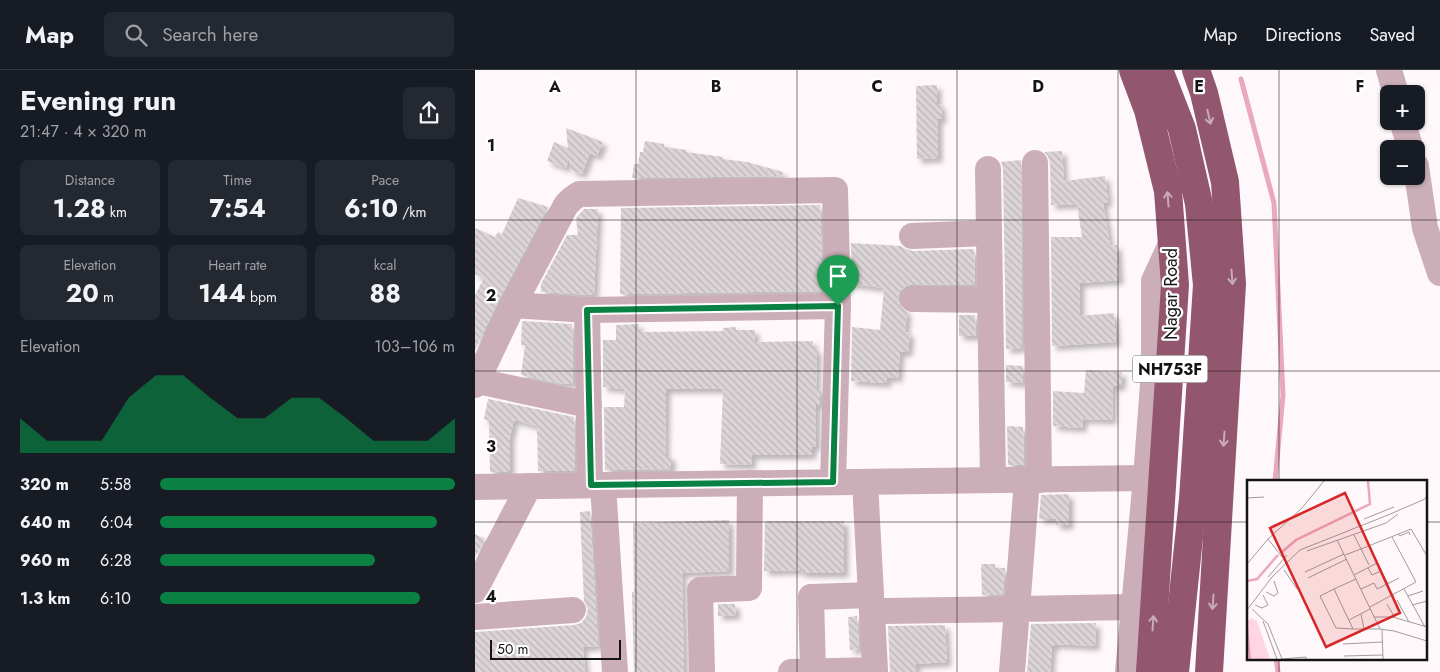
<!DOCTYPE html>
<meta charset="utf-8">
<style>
body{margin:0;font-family:Jost,sans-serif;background:#242831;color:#f1f3f6;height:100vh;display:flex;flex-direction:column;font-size:19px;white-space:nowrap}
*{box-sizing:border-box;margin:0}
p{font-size:16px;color:#9ea1a6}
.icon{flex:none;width:28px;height:28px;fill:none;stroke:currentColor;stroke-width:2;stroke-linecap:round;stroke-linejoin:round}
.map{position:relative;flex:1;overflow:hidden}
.details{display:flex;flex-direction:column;background:#171b24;width:475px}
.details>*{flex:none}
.fabs{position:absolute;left:905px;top:15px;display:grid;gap:10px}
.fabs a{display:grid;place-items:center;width:45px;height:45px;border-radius:8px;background:#171b24;box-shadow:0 1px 4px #0004;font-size:25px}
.scale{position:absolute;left:15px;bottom:12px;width:131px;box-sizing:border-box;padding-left:5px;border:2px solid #161314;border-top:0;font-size:14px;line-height:18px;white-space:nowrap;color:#161314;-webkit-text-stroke:4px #fff;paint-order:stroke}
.pin{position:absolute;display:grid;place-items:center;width:42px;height:42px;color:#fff;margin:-51px -21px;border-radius:50% 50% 50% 0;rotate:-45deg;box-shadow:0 0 5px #0007}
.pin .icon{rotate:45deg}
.round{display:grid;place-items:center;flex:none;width:52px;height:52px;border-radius:8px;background:#242831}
.headline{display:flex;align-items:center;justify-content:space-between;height:85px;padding:0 20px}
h1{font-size:28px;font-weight:700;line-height:38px}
.stats{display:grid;grid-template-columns:repeat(3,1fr);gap:8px;height:85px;padding:5px 20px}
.stats div{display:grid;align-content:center;border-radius:8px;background:#242831;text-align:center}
.stats b{font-size:25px;font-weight:700}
.stats small{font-size:14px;font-weight:400}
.stats p{font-size:14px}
.chart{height:140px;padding:10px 20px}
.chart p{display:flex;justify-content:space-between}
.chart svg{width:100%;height:90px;margin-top:5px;fill:#0b8043;opacity:.7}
ul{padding:0 20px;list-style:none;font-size:16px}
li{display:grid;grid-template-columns:80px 60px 1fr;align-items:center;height:38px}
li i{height:12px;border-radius:6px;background:#0b8043}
header{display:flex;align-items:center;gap:30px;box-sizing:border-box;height:70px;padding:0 25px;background:#171b24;border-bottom:1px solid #363941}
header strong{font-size:24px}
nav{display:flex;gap:28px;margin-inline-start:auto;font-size:18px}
.search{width:350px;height:45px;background:#242831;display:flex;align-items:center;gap:12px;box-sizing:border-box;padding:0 18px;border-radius:8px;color:#9ea1a6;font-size:19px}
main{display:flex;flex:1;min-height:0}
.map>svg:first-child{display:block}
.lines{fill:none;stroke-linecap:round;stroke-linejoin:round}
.stream{stroke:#eaa7c0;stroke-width:5}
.building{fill:url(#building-back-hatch);filter:url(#shadow)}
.minor{stroke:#ccaeb8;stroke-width:26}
.highway{stroke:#92576e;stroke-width:28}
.oneway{stroke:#c8abb6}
.route-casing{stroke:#fff;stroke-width:10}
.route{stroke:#0b8043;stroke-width:6}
.grid{fill:none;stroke:#161314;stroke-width:1;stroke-opacity:0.55}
.labels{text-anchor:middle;stroke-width:4.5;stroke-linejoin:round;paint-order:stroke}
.shield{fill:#fff;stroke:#5c5a5a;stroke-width:1}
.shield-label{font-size:16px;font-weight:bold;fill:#161314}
.street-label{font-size:18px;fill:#161314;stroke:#fff}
.inset-river{fill:none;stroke:#eaa7c0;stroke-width:2.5}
.inset-road{fill:none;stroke:#a29c9e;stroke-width:1}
.view{fill:#d62828;fill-opacity:0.15;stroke:#d62828;stroke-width:2.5}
.inset-edge{fill:none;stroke:#161314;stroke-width:2.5}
.grid-label{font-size:16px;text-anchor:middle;font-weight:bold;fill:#161314;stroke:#fff;stroke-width:4.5;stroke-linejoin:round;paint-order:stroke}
</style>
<header>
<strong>Map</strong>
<div class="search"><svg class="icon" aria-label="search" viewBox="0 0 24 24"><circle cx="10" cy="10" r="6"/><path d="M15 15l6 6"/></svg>Search here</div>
<nav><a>Map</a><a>Directions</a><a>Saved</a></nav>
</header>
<main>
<section class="details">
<div class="headline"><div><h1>Evening run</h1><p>21:47 · 4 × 320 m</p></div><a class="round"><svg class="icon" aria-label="share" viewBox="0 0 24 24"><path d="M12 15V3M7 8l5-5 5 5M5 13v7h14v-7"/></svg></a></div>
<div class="stats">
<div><p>Distance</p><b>1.28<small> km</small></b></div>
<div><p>Time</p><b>7:54</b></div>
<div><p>Pace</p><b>6:10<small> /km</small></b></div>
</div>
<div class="stats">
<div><p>Elevation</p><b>20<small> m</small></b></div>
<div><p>Heart rate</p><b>144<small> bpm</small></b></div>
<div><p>kcal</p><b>88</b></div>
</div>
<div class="chart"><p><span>Elevation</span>103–106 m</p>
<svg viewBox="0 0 160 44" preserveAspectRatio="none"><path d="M0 44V27L10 38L20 38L30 38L40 17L50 6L60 6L70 17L80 27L90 27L100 17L110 17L120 27L130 38L140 38L150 38L160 27V44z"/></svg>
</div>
<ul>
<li><b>320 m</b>5:58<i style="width:100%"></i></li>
<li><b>640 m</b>6:04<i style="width:94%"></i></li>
<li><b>960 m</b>6:28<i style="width:73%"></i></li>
<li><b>1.3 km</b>6:10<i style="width:88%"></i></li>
</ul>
</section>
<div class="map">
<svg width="965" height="602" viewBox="0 0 965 602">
<defs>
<pattern id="building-back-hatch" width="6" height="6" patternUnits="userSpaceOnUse" patternTransform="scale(1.25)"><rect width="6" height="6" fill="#dcd4d7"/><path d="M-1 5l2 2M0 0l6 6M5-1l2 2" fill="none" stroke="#bcb5b8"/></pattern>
<filter id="shadow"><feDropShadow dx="4.5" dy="4.5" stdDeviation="2.5" flood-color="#0004"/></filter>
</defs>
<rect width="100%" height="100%" fill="#fff8fa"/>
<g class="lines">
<g class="stream">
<polyline points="766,9 799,133 808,325 800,411"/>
<polyline points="801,588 803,602"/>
</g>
</g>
<g class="building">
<polygon points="462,15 462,34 466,34 467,49 463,49 463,88 442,89 441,16"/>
<polygon points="91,58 128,72 122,86 115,83 107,104 96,100 94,88 91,98 72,91 79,72 93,78"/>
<polygon points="170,71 189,74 189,77 212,80 211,82 248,87 247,89 272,92 308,102 307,106 157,108 159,94 163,94 165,82 168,82"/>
<polygon points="587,81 589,111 630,106 633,132 628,133 635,176 642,175 644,210 605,213 605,246 639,243 641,272 577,276 576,167 607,167 602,134 576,135 575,93 573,86 569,82"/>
<polygon points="546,90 547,278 531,279 528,99 526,92"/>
<polygon points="43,128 73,137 25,228 0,280 0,225 9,208 0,204 0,158 20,167 23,162 27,164"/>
<polygon points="345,135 348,221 145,224 146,138"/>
<polygon points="109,139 123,139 119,225 66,222 66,214 92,165 103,165 101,148"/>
<polygon points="376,173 426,176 430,179 438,181 499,179 500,215 438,214 431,216 425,221 423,228 425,236 432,242 430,262 435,263 433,282 425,282 423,308 412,307 412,313 376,311 377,257 405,260 409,218 377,214"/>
<polygon points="484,245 500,245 501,266 484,266"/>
<polygon points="47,251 97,254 98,314 84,313 46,305 50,275 46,275"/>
<polygon points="164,254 164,262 248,261 248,258 261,257 261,260 280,260 280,272 338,271 338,278 342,280 341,319 345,319 345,335 341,335 341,376 337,377 337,385 277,385 276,395 245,394 248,319 191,319 190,386 196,386 196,399 130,400 129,337 149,337 150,319 128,317 128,270 141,270 141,255"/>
<polygon points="531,295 548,296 548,313 531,312"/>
<polygon points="611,300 647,302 646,316 638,316 637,350 608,349 607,358 578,356 578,321 609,323"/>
<polygon points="13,329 99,347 100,401 63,401 62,356 39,350 35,367 35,402 15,402 14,351 9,349"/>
<polygon points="532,356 548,357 549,395 533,395"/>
<polygon points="594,424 594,455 581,455 581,449 564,449 566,425"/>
<polygon points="115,441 123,576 108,577 110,602 0,602 0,562 99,555 106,553 111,547 113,539 109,531 105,442"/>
<polygon points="254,450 254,501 207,503 209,602 159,602 157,522 159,522 158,453"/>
<polygon points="290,451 369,451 369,503 326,503 326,500 289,501"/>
<polygon points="0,464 10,469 0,487"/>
<polygon points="506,494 520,494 520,498 530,498 528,524 507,525"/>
<polygon points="243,534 260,534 261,545 243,546"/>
<polygon points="382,546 384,579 375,580 373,547"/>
<polygon points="621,553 620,576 580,574 580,576 577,576 575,602 552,602 556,554"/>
<polygon points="470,555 472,592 440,594 441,602 415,602 413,556"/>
</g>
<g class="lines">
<g class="minor">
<polyline points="914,0 921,24"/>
<polyline points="927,51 936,79"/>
<polyline points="560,93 564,410"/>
<polyline points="941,96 950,158 965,203"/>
<polyline points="513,99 518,410"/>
<polyline points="437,166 514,163"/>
<polyline points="438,229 515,230"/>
<polyline points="112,240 115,415"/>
<polyline points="2,311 114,335"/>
<polyline points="0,315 38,235 91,135 97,129 104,124 360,120 363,236 112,240 38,235"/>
<polyline points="358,412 363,236"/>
<polyline points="128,415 140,602"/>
<polyline points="0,417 671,408"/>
<polyline points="0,520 54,416"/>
<polyline points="410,541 542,539 552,410"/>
<polyline points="0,547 98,540"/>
<polyline points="338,601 336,527 396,525"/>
<polyline points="227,602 225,520 274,518 275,413"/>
<polyline points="316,602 400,600 390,412"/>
<polyline points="537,602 542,539 658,537"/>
<polyline points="653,602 671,408 679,301 679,211 697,172"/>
</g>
<g class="highway">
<polyline points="658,0 673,40 693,121 700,215 675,602"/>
<polyline points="684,0 707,59 724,134 732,215 718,429 700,602"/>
<polyline points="721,0 729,23 750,112 757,214 734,602"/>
</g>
</g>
<defs><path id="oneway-shaft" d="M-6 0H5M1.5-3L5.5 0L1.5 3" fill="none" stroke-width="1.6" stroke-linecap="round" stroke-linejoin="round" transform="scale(1.25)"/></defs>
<g class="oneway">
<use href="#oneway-shaft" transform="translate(734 47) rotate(77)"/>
<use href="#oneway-shaft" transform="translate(693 129) rotate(-94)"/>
<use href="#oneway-shaft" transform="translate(757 207) rotate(86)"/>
<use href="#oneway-shaft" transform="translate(749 369) rotate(94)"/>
<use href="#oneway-shaft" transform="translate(738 532) rotate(94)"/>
<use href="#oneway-shaft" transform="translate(678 553) rotate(-86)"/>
</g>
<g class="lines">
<g class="route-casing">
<polygon id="route" points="363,236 358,412 116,415 112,240"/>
</g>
<use href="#route" class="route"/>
</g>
<path class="grid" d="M 161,0 L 161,602M 322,0 L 322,602M 482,0 L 482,602M 643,0 L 643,602M 804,0 L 804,411M 0,150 L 965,150M 0,301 L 965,301M 0,452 L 774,452M 951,452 L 965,452M 804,588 L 804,602"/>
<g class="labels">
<rect class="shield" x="657.5" y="285.5" width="75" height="27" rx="4"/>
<g class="shield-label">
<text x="695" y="305">NH753F</text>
</g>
<g class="street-label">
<text transform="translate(696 224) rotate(-90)" y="6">Nagar Road</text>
</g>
</g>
<g transform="translate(772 410)">
<rect width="180" height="180" fill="#fff8fa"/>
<path d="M 4,138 L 10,141 L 23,179 L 0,179 L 0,142 Z" fill="#ffd4e3"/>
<path class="inset-river" d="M 35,72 L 49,60 L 123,24 L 121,1M 0,101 L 10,99 L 31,75M 0,149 L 3,179"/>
<path class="inset-road" d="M 0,18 L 17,17M 117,39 L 147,27M 151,54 L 153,56 L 162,52 L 163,55M 107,55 L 114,69 L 164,49 L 180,76M 90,60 L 133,149M 60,71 L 139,43 L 151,34M 98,75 L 114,69 L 122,85M 36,78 L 21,59 L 55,28 L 77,1M 0,84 L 21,59M 121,88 L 125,95 L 134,91M 37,90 L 50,109M 58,92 L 97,74M 107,95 L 130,83 L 141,104M 21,97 L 40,75M 61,98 L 100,79M 87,109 L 109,99M 114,109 L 127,103 L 130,109 L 152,98M 157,109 L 178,147M 19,112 L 27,116 L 31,113 L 27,101M 161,116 L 176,111M 150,120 L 162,142M 140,124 L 148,138M 8,125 L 15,128 L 21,125 L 16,115M 165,125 L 180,121M 123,127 L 169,102 L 145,57M 5,129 L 21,144 L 35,179M 0,130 L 25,97 L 53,70 L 141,35 L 178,19 L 180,15M 114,134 L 117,149M 127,137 L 146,137 L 180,147M 102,140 L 123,129M 16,141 L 30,179M 106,149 L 87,109 L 73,116 L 89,148 L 106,149 L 133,149 L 147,151 L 180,161M 135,150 L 136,179M 96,164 L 136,162M 97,176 L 136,175M 35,179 L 59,177 L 59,179"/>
<path class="view" d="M 98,13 L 153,133 L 79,167 L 23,48 Z"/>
<rect width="180" height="180" class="inset-edge"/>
</g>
<g class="grid-label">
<text x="80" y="22">A</text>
<text x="241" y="22">B</text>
<text x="402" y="22">C</text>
<text x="563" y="22">D</text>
<text x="724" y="22">E</text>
<text x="885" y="22">F</text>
<text x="16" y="81">1</text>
<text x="16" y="231">2</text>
<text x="16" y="382">3</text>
<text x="16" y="532">4</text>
</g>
</svg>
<div class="fabs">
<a>+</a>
<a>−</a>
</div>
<div class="scale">50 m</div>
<div class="pin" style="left:363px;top:236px;background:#1e9e55"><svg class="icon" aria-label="arrive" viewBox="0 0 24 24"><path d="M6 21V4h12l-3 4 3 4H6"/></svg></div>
</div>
</main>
